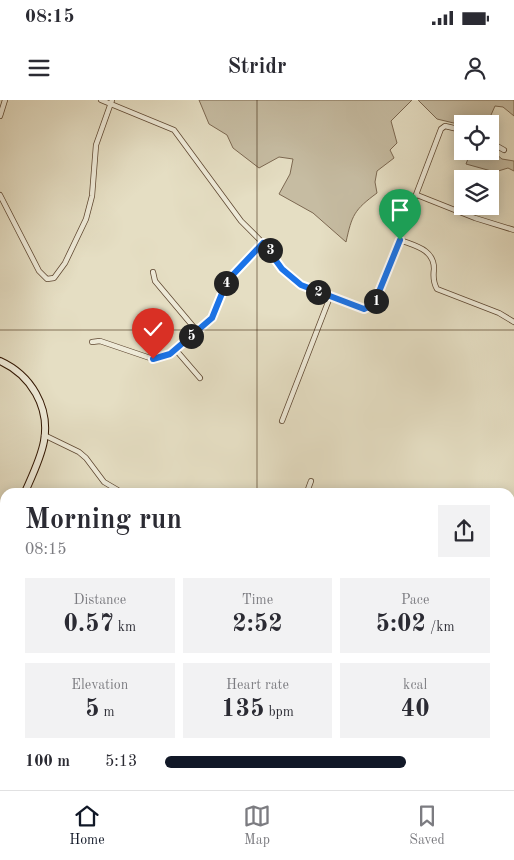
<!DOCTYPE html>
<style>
body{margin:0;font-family:"Old Standard TT",serif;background:#f2f2f3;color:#2b2b33;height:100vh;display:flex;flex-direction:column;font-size:19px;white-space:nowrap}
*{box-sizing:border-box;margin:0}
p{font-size:16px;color:#7c7c81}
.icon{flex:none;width:28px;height:28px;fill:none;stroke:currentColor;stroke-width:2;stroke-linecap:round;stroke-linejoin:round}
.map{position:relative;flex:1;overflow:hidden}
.panel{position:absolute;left:0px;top:388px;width:515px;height:302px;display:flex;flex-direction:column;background:#fff;border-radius:15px 15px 0 0;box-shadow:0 2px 12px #0003}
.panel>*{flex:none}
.buttons{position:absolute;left:454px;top:15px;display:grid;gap:10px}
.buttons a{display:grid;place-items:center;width:45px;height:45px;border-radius:0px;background:#fff;box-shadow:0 2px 12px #0003;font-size:25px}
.pin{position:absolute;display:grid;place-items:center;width:42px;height:42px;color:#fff;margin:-51px -21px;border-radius:50% 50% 50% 0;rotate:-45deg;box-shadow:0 0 5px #0007}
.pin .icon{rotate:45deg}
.km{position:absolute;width:25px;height:25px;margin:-12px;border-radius:50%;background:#222;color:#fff;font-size:14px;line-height:25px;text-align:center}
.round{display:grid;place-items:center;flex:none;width:52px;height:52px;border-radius:0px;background:#f2f2f3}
.head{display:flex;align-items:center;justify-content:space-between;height:85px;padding:0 25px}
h1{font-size:28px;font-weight:800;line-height:38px}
.stats{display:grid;grid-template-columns:repeat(3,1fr);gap:8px;height:85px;padding:5px 25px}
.stats div{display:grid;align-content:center;border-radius:0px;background:#f2f2f3;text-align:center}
.stats b{font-size:25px;font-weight:800}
.stats small{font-size:14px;font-weight:400}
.stats p{font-size:14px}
ul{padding:0 25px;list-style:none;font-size:16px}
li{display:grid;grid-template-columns:80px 60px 1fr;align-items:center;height:38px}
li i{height:12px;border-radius:6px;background:#111827}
.status{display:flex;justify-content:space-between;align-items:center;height:35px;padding:0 25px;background:#fff;direction:ltr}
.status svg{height:14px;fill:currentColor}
header{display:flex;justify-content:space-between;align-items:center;height:65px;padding:0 25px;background:#fff;font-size:22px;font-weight:800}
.tabs{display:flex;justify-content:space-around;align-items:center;height:70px;border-top:1px solid #e1e1e2;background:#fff;font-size:14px;color:#7c7c81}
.tabs a{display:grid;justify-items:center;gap:2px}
.tabs .active{color:#111827}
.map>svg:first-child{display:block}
.grass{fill:#c6bca2;stroke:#7c6851}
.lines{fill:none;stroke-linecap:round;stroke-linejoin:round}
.street-casing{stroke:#5e4731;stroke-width:6}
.secondary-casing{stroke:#311500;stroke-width:8}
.primary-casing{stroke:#311500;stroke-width:9}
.street{stroke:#eeead8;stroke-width:4.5}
.secondary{stroke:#eeead8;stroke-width:6}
.primary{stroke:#e5dec3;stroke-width:7}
.route-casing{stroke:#fff;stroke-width:10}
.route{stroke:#1a73e8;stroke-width:6}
.grid{fill:none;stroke:#311500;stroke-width:1;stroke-opacity:0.55}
</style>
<div class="status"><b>08:15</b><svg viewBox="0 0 49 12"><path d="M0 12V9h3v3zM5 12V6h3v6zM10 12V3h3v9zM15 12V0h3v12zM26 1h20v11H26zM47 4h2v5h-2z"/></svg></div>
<header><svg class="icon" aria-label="menu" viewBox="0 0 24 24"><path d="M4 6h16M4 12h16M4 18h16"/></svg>Stridr<svg class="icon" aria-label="person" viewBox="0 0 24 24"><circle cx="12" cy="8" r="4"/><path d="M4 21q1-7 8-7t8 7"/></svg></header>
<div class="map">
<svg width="514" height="690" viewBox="0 0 514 690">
<rect width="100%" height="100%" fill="#e5dec3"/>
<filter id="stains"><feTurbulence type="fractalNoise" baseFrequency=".004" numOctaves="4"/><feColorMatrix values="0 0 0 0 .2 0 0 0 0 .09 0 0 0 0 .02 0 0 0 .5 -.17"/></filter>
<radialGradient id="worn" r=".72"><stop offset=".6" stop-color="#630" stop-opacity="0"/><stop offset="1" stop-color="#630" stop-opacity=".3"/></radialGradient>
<g class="grass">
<path d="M 199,0 L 412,0 L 391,21 L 397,43 L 390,50 L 394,58 L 377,71 L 375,82 L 377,93 C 354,110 352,115 346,142 L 313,113 L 279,94 L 290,74 L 293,59 L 279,57 L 259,68 L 233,48 L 227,35 L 209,24 Z"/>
<polygon points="418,0 514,0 514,16 503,7 495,6 487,24 462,25 437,19"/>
<polygon points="490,49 502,59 514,61 514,71 508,68 495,72 466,64 471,51 490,51"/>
</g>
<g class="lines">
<g class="street-casing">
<g id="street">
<polyline points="101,0 174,30 241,121 269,149 287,174 301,185 363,209 374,205 441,29 445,26 462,30"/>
<polyline points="0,16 5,0"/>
<polyline points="490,42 504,50"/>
<polyline points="0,95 39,171 47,179 54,178 65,163 86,119 92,96 96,45 112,0"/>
<polyline points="417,95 475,118 514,130"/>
<path d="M 400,140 C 415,146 434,149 434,169 C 433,176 433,182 437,189 L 499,213 L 514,222"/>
<polyline points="153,172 155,181 197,231"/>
<polyline points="92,242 100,241 153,259 170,253 212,218 227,181 263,143"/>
<polyline points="175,249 200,278"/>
<polyline points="282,321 330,197"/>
<polyline points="44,335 79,352 86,358 104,382 121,392"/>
<polyline points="307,392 311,381"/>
<polyline points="510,513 514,515"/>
<polyline points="510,677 514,666"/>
<polyline points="0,684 11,690"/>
<polyline points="208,685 221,690"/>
<polyline points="191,690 193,685"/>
<polyline points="298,690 299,685"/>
<polyline points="390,690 393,685"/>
<polyline points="505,690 507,685"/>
</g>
</g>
<g class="secondary-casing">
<g id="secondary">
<path d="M 0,261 C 31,275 50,307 44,341 C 41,358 32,376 25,392"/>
<polyline points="0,457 5,444"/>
</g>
</g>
<g class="primary-casing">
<g id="primary">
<polyline points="0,662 5,665"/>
<polyline points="0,668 5,671"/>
<polyline points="21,685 31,690"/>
<polyline points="42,685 52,690"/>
</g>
</g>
<use href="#street" class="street"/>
<use href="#secondary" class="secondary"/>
<use href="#primary" class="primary"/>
</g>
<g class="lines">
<g class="route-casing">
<polyline id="route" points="153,259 170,254 212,218 227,181 263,143 282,169 301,185 364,209 374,204 400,140"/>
</g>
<use href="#route" class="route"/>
</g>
<path class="grid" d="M 257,0 L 257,392M 0,230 L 514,230M 0,460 L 5,460M 510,460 L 514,460M 257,685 L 257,690"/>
<rect width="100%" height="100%" filter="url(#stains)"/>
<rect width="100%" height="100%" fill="url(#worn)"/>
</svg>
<div class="buttons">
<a><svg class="icon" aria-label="locate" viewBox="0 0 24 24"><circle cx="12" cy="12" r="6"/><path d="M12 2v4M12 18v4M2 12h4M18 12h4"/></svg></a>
<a><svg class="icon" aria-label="layers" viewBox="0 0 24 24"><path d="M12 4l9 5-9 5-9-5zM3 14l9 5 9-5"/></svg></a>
</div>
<div class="pin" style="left:400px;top:140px;background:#1e9e55"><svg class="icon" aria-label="arrive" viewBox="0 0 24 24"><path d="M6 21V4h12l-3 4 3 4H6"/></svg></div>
<div class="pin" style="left:153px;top:259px;background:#d93025"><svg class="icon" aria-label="check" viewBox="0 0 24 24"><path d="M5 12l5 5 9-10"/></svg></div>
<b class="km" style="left:376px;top:201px">1</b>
<b class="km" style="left:318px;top:192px">2</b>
<b class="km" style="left:270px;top:150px">3</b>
<b class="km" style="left:226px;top:183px">4</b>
<b class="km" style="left:191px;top:236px">5</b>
<section class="panel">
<div class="head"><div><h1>Morning run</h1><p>08:15</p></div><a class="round"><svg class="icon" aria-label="share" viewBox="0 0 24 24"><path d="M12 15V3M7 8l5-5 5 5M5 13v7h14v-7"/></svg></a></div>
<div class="stats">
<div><p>Distance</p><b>0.57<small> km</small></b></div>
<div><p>Time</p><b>2:52</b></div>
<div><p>Pace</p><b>5:02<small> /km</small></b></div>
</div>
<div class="stats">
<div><p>Elevation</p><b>5<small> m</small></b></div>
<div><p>Heart rate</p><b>135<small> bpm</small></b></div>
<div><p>kcal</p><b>40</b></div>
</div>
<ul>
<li><b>100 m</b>5:13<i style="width:74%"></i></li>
</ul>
</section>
</div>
<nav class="tabs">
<a class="active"><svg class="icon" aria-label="home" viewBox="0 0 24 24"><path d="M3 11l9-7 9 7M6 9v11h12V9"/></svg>Home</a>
<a><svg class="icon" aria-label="map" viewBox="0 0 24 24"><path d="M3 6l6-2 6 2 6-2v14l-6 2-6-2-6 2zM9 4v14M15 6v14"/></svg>Map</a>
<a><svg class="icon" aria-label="saved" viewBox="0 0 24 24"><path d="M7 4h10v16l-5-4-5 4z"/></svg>Saved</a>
</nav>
